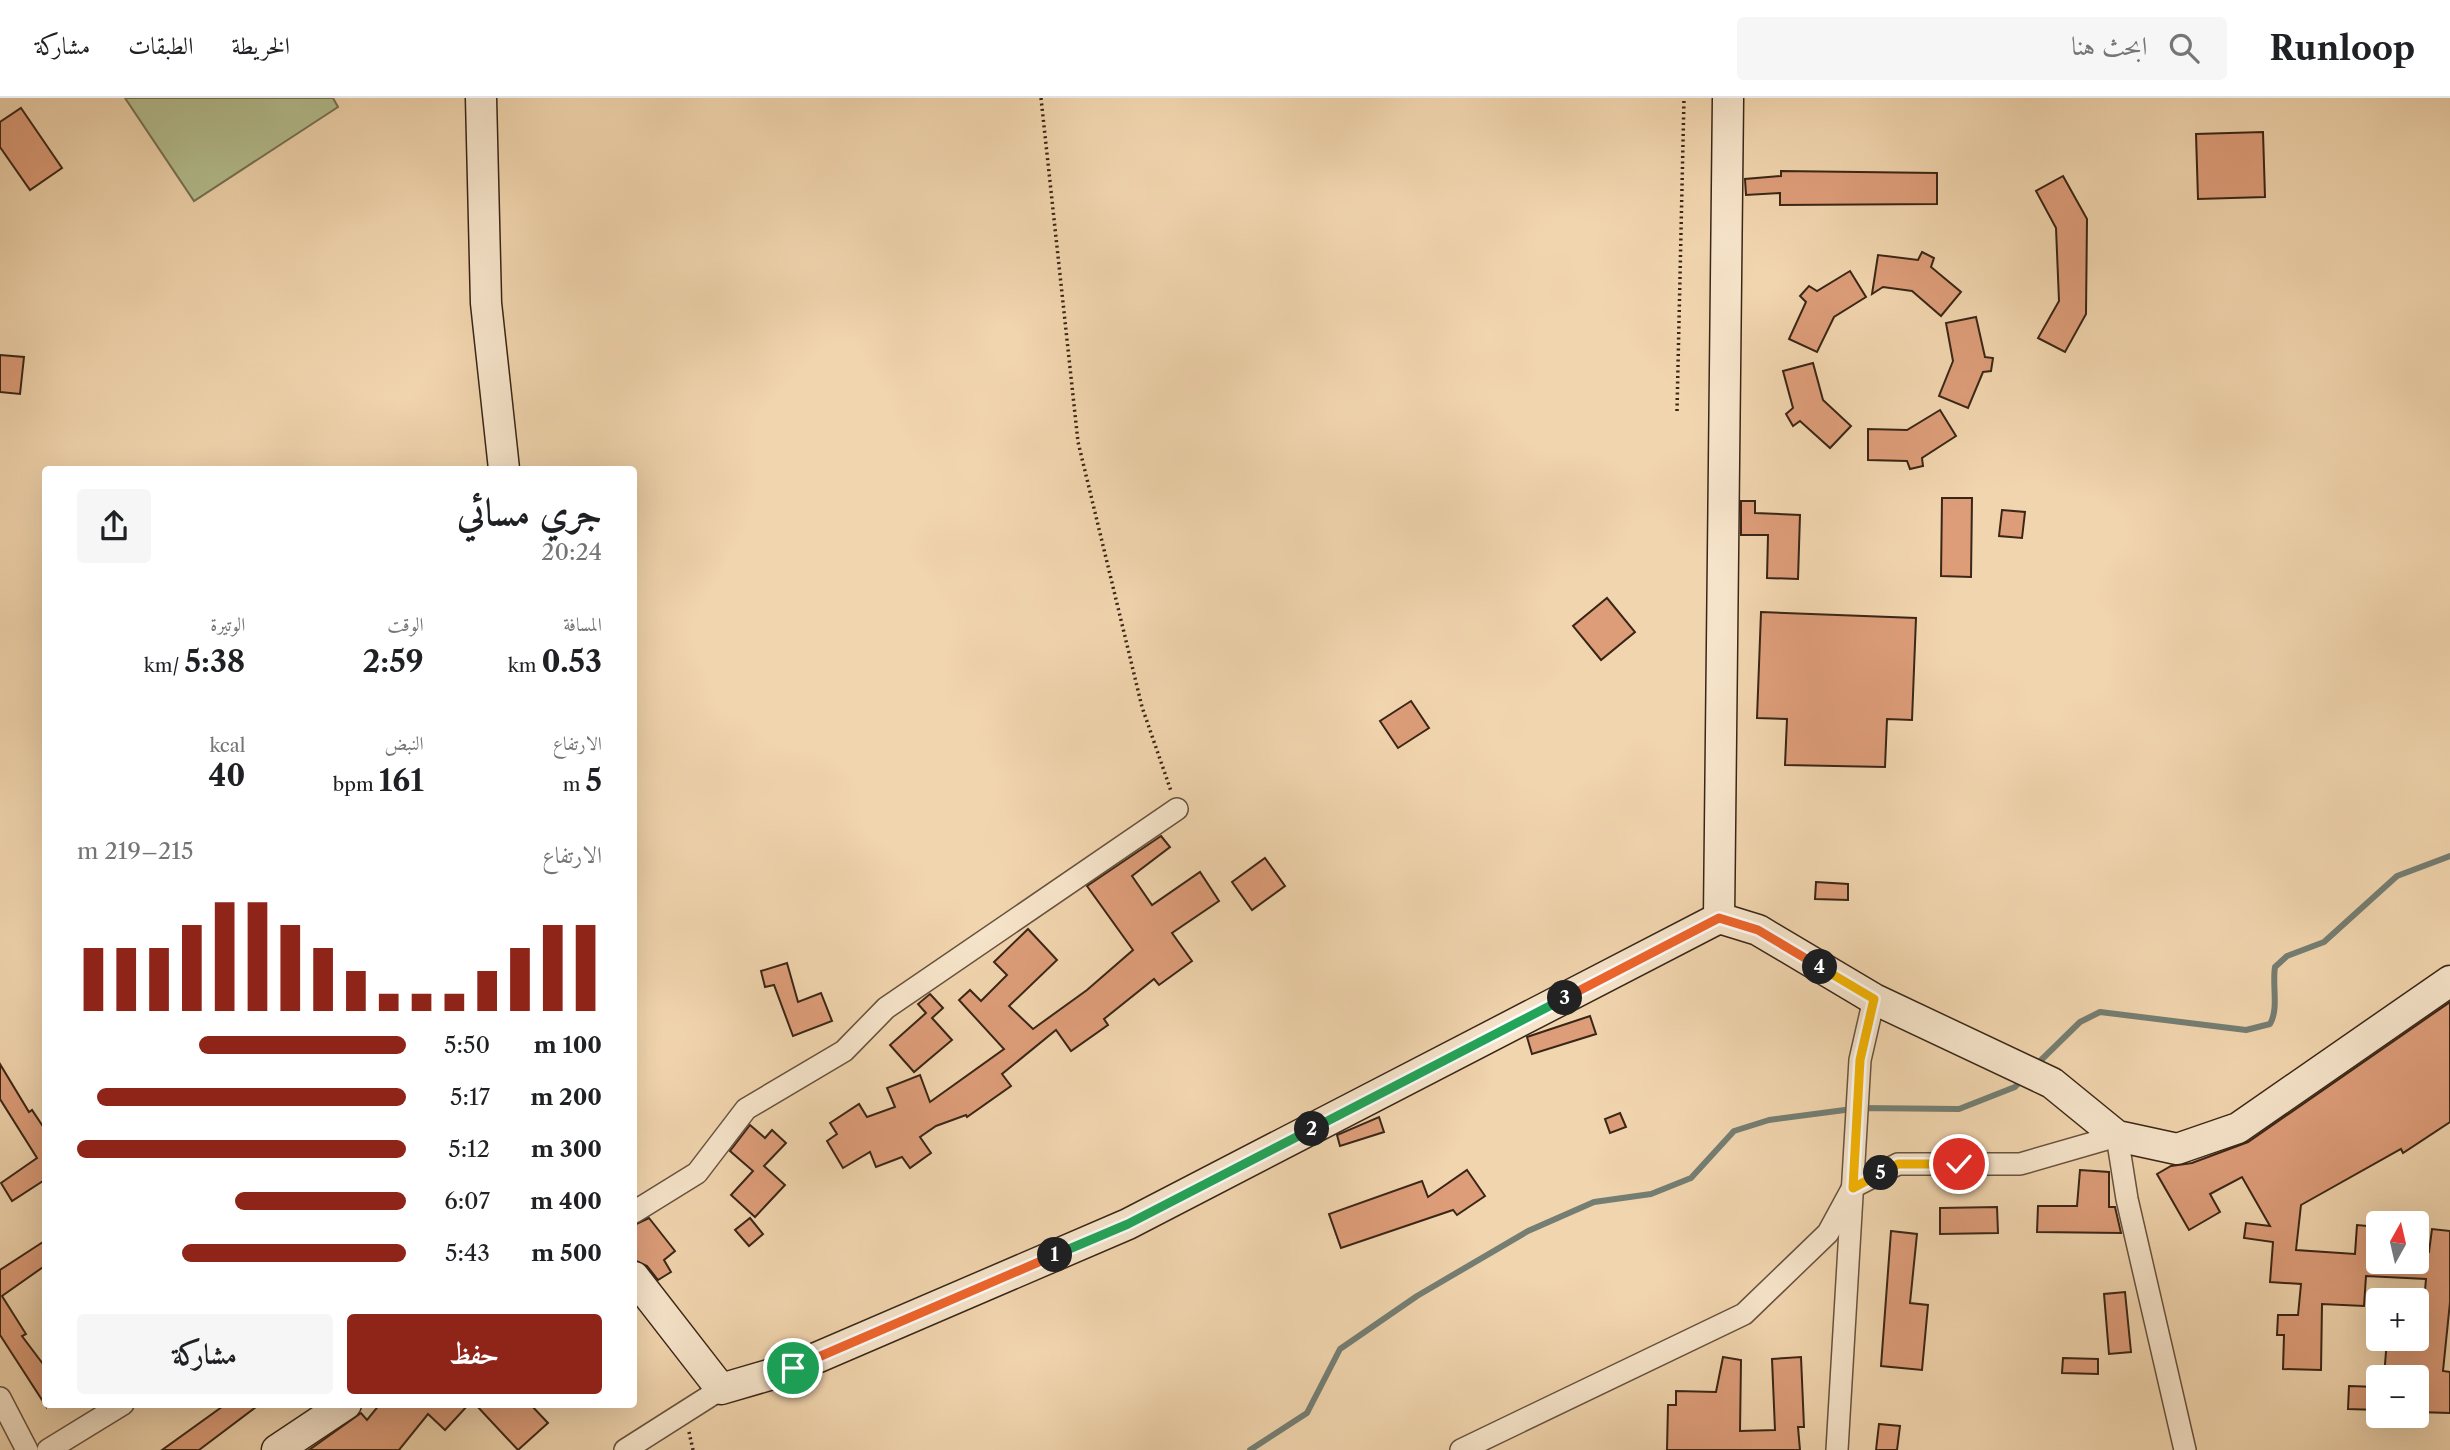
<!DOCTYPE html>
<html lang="ar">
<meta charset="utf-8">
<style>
body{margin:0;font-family:"Libre Caslon Text",Amiri,serif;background:#f6f6f6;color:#202124;direction:rtl;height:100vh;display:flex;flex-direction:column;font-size:26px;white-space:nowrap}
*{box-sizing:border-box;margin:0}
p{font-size:23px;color:#757577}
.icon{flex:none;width:38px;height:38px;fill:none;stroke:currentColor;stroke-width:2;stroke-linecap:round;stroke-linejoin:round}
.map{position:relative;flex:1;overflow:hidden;direction:ltr}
.details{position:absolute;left:42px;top:368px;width:595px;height:942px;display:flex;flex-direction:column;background:#fff;border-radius:7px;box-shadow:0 7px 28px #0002;direction:rtl}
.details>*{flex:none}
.needle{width:46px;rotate:8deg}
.buttons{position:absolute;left:2366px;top:1113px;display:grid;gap:14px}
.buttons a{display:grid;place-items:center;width:63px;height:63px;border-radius:7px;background:#fff;box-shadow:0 7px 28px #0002;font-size:35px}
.pin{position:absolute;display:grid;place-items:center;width:60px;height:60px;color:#fff;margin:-30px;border:4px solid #fff;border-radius:50%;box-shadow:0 2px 7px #0007}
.km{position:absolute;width:35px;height:35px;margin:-18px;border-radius:50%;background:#222;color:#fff;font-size:19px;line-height:35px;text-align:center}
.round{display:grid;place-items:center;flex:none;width:74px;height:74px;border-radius:7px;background:#f6f6f6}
.overview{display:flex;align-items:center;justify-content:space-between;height:119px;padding:0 35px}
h1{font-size:38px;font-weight:800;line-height:52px}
.stats{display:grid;grid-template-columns:repeat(3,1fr);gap:10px;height:119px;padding:7px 35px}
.stats div{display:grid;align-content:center}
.stats b{font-size:30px;font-weight:800}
.stats small{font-size:19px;font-weight:400}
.stats p{font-size:19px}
.chart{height:196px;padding:14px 35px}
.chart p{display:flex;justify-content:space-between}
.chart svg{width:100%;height:126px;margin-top:7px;stroke:#8f2418;stroke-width:6}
.cta{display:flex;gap:14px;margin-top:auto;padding:14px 35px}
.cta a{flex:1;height:80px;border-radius:7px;background:#8f2418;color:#fff;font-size:28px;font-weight:800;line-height:80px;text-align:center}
.cta a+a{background:#f6f6f6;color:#202124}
ul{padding:0 35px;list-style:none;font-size:23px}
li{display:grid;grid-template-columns:112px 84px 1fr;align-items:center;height:52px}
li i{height:18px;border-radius:9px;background:#8f2418}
header{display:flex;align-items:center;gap:42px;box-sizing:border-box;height:98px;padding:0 35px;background:#fff;border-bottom:2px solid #e0e0e0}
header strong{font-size:33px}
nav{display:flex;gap:38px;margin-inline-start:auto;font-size:24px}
.search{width:490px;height:63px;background:#f6f6f6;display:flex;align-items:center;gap:18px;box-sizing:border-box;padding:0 24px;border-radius:7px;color:#757577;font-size:26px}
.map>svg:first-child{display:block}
.green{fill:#b4be8f;stroke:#777253;stroke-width:2}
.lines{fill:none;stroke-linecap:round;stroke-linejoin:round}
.stream{stroke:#747e73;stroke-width:6}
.building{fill:#dd9d79;stroke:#3a2617;stroke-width:2}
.street-casing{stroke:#68523d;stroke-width:24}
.secondary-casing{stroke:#3a2617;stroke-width:33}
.path{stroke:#3a2617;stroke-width:3.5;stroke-dasharray:2 3.5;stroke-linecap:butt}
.street{stroke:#f6e4ca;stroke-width:21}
.secondary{stroke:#f6e4ca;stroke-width:30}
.split-1-casing{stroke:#fff;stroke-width:14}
.split-2-casing{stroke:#fff;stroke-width:14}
.split-3-casing{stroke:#fff;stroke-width:14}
.split-4-casing{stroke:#fff;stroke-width:14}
.split-5-casing{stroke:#fff;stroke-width:14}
.split-6-casing{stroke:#fff;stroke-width:14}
.split-1{stroke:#f0652b;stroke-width:9}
.split-2{stroke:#22a559;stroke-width:9}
.split-3{stroke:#22a559;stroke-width:9}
.split-4{stroke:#f0652b;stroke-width:9}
.split-5{stroke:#f5b400;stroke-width:9}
.split-6{stroke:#f5b400;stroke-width:9}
</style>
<header>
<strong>Runloop</strong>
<div class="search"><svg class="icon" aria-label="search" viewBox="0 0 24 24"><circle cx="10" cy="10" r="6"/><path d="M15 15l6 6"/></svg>ابحث هنا</div>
<nav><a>الخريطة</a><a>الطبقات</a><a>مشاركة</a></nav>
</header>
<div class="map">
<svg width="2450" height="1352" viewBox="0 0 2450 1352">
<rect width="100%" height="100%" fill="#f1d5ae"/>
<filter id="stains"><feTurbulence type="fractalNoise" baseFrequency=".00286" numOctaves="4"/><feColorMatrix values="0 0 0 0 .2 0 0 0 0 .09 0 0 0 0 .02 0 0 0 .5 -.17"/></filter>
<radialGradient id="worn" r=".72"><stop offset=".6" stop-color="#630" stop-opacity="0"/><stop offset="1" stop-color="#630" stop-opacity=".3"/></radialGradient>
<polygon class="green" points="125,0 333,0 338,9 194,103"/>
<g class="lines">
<g class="stream">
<path d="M 2035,968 L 2080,924 L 2100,914 L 2246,932 L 2270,926 C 2279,911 2272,887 2275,869 L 2287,858 L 2324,844 L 2397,778 L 2450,758"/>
<polyline points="1250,1352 1307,1315 1340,1251 1417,1198 1528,1133 1594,1104 1651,1096 1691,1080 1734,1033 1769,1022 1860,1010 1959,1011 2015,989 2023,981"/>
</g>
</g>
<g class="building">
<polygon points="21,10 62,70 30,92 0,49 0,24"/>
<polygon points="2263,34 2265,99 2198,101 2196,36"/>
<polygon points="1781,73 1937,75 1937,106 1780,107 1780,95 1746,97 1745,81 1781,78"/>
<polygon points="2063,78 2087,121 2086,216 2065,254 2038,240 2059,203 2056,130 2036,93"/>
<polygon points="1922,154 1934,160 1931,169 1961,194 1941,218 1912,193 1883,189 1872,196 1878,157 1918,162"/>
<polygon points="1850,173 1866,199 1834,219 1817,254 1789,241 1806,204 1800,198 1809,188 1817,193"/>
<polygon points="1976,219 1985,259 1993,260 1991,273 1983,274 1968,310 1939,298 1953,263 1946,225"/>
<polygon points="0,257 24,259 20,296 0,294"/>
<polygon points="1813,265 1823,302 1851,328 1830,350 1800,323 1793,328 1786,316 1793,310 1783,273"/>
<polygon points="1940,312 1956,338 1922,360 1923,368 1910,371 1907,363 1868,362 1868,331 1907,332"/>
<polygon points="1942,400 1972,400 1971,479 1941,478"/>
<polygon points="1741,403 1755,403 1755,415 1800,417 1798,481 1767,480 1768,437 1741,437"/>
<polygon points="2002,412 2025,414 2022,440 1999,438"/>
<polygon points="1607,500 1635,534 1601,562 1573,528"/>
<polygon points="1761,514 1916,520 1912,622 1887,621 1885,669 1785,667 1787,621 1757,620"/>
<polygon points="1411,603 1429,630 1398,650 1380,623"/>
<polygon points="1161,738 1170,749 1132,778 1152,807 1200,774 1219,803 1172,835 1192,863 1159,887 1154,881 1104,921 1108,927 1071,953 1056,932 1002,976 1011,988 967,1019 966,1017 936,1028 920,1039 931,1055 910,1070 902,1059 876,1069 870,1054 843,1070 827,1043 837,1036 830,1025 859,1006 867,1019 895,1009 887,990 920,977 930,1004 1004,951 959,902 970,892 981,903 1007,877 994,864 1028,831 1057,862 1009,908 1033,931 1087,892 1133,852 1087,788"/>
<polygon points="1265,760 1285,788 1252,812 1232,784"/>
<polygon points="1816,784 1848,786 1848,802 1815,801"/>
<polygon points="787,865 798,904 821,895 832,923 793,938 774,887 765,889 761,873"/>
<polygon points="930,896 943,910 932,920 952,942 914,974 890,947 926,915 918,906"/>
<polygon points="2450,904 2450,1024 2403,1055 2401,1051 2301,1107 2296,1152 2355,1156 2357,1127 2378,1129 2378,1164 2417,1164 2417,1153 2429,1154 2432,1131 2450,1133 2450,1204 2443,1273 2450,1274 2450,1315 2417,1314 2417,1279 2384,1279 2387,1241 2417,1241 2417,1214 2423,1214 2426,1181 2366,1178 2364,1208 2322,1206 2321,1272 2283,1271 2284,1237 2277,1237 2278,1217 2298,1217 2301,1186 2270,1184 2273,1144 2244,1140 2246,1125 2270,1128 2242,1079 2210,1096 2220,1114 2189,1132 2157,1076 2171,1068 2192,1065 2248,1044"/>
<polygon points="1590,918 1596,936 1532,956 1527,939"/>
<polygon points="0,966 29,1014 32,1012 46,1033 46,1081 12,1103 1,1085 37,1060 0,1001"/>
<polygon points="1620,1015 1626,1029 1610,1035 1605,1021"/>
<polygon points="1379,1019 1384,1034 1340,1048 1337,1037"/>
<polygon points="750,1027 765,1040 772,1032 786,1045 764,1068 785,1087 755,1119 731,1097 753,1073 730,1053"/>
<polygon points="1467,1072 1485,1098 1457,1117 1453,1112 1341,1150 1329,1116 1422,1083 1428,1099"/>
<polygon points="2080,1072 2109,1074 2109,1109 2115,1109 2121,1135 2037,1134 2038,1108 2077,1108"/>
<polygon points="1997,1109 1998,1135 1940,1136 1940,1110"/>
<polygon points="649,1120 675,1153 664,1162 671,1174 658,1182 647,1168 634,1162 634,1127"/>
<polygon points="750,1120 763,1136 749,1148 735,1132"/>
<polygon points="1891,1133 1917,1136 1910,1205 1928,1207 1922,1272 1881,1268"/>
<polygon points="46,1142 46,1167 2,1198 26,1236 22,1238 46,1270 46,1308 0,1237 0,1172"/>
<polygon points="2125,1194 2131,1254 2109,1256 2104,1196"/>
<polygon points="1723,1259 1741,1262 1740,1333 1775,1332 1772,1261 1801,1259 1804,1329 1798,1329 1800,1352 1667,1352 1668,1307 1676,1307 1676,1293 1716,1294"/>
<polygon points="2063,1260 2098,1261 2098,1276 2062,1275"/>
<polygon points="2349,1288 2378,1289 2378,1312 2348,1311"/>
<polygon points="226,1306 260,1306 199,1352 162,1352"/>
<polygon points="380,1306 469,1306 445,1332 428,1316 399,1352 309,1352 361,1315 367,1322"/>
<polygon points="475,1306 530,1306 548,1325 518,1352"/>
<polygon points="1879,1326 1900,1328 1897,1352 1876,1352"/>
</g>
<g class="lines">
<g class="street-casing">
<g id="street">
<polyline points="634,1114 697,1075 746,1011 844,953 886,910 1177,711"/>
<polyline points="0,1300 27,1352"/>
<polyline points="48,1352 123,1306"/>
<polyline points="625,1352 721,1291"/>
<polyline points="1461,1352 1744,1216 1828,1135 1853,1089 1898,1066 2020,1066 2117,1038 2127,1101 2185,1352"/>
<polyline points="1837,1352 1860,962 1874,901"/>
</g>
</g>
<g class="secondary-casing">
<g id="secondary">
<polyline points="481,0 486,205 504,371"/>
<polyline points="1719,820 1728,0"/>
<polyline points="634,1179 721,1291 793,1270 1128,1126 1719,820 1758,832 1874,901 2052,985 2117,1038 2177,1051 2238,1030 2450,883"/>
<polyline points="277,1352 346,1306"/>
</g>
</g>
<g class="path">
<polyline points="1041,0 1078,344 1142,609 1171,693"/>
<polyline points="1677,313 1684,0"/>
<polyline points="689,1334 693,1352"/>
</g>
<use href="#street" class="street"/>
<use href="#secondary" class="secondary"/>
</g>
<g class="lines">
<g class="split-1-casing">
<polyline id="split-1" points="793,1270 1055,1157"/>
</g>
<g class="split-2-casing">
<polyline id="split-2" points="1055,1157 1128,1126 1312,1031"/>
</g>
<g class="split-3-casing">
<polyline id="split-3" points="1312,1031 1565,900"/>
</g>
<g class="split-4-casing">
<polyline id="split-4" points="1565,900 1719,820 1758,832 1820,869"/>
</g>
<g class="split-5-casing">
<polyline id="split-5" points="1820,869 1874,901 1860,962 1853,1090 1881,1075"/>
</g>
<g class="split-6-casing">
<polyline id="split-6" points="1881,1075 1898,1066 1959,1066"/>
</g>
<use href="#split-1" class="split-1"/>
<use href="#split-2" class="split-2"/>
<use href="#split-3" class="split-3"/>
<use href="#split-4" class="split-4"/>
<use href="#split-5" class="split-5"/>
<use href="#split-6" class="split-6"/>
</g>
<rect width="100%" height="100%" filter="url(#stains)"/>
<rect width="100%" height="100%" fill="url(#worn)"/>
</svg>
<div class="buttons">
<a><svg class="needle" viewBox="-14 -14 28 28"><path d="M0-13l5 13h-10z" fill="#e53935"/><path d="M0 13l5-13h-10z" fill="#757577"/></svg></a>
<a>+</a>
<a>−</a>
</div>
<div class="pin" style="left:793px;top:1270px;background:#1e9e55"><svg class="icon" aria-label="arrive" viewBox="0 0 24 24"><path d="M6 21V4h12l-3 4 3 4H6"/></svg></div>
<div class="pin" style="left:1959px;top:1066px;background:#d93025"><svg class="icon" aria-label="check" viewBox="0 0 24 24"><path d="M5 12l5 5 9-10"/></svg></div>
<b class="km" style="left:1055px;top:1157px">1</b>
<b class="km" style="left:1312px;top:1031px">2</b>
<b class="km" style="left:1565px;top:900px">3</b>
<b class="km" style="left:1820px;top:869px">4</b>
<b class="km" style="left:1881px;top:1075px">5</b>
<section class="details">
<div class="overview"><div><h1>جري مسائي</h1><p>20:24</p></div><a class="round"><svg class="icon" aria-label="share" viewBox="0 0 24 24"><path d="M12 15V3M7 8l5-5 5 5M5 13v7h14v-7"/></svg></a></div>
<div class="stats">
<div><p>المسافة</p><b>0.53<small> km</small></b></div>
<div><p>الوقت</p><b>2:59</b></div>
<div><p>الوتيرة</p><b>5:38<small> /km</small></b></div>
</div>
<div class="stats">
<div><p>الارتفاع</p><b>5<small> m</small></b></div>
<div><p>النبض</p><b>161<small> bpm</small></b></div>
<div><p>kcal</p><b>40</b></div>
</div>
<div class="chart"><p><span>الارتفاع</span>215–219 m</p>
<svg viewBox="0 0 160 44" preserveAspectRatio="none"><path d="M5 44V22M15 44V22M25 44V22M35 44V14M45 44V6M55 44V6M65 44V14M75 44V22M85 44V30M95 44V38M105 44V38M115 44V38M125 44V30M135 44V22M145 44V14M155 44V14"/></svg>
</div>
<ul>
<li><b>100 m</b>5:50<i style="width:63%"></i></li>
<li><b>200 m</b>5:17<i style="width:94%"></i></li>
<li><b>300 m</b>5:12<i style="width:100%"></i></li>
<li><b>400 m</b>6:07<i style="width:52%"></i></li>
<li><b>500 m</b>5:43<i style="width:68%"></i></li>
</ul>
<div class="cta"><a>حفظ</a><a>مشاركة</a></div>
</section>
</div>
